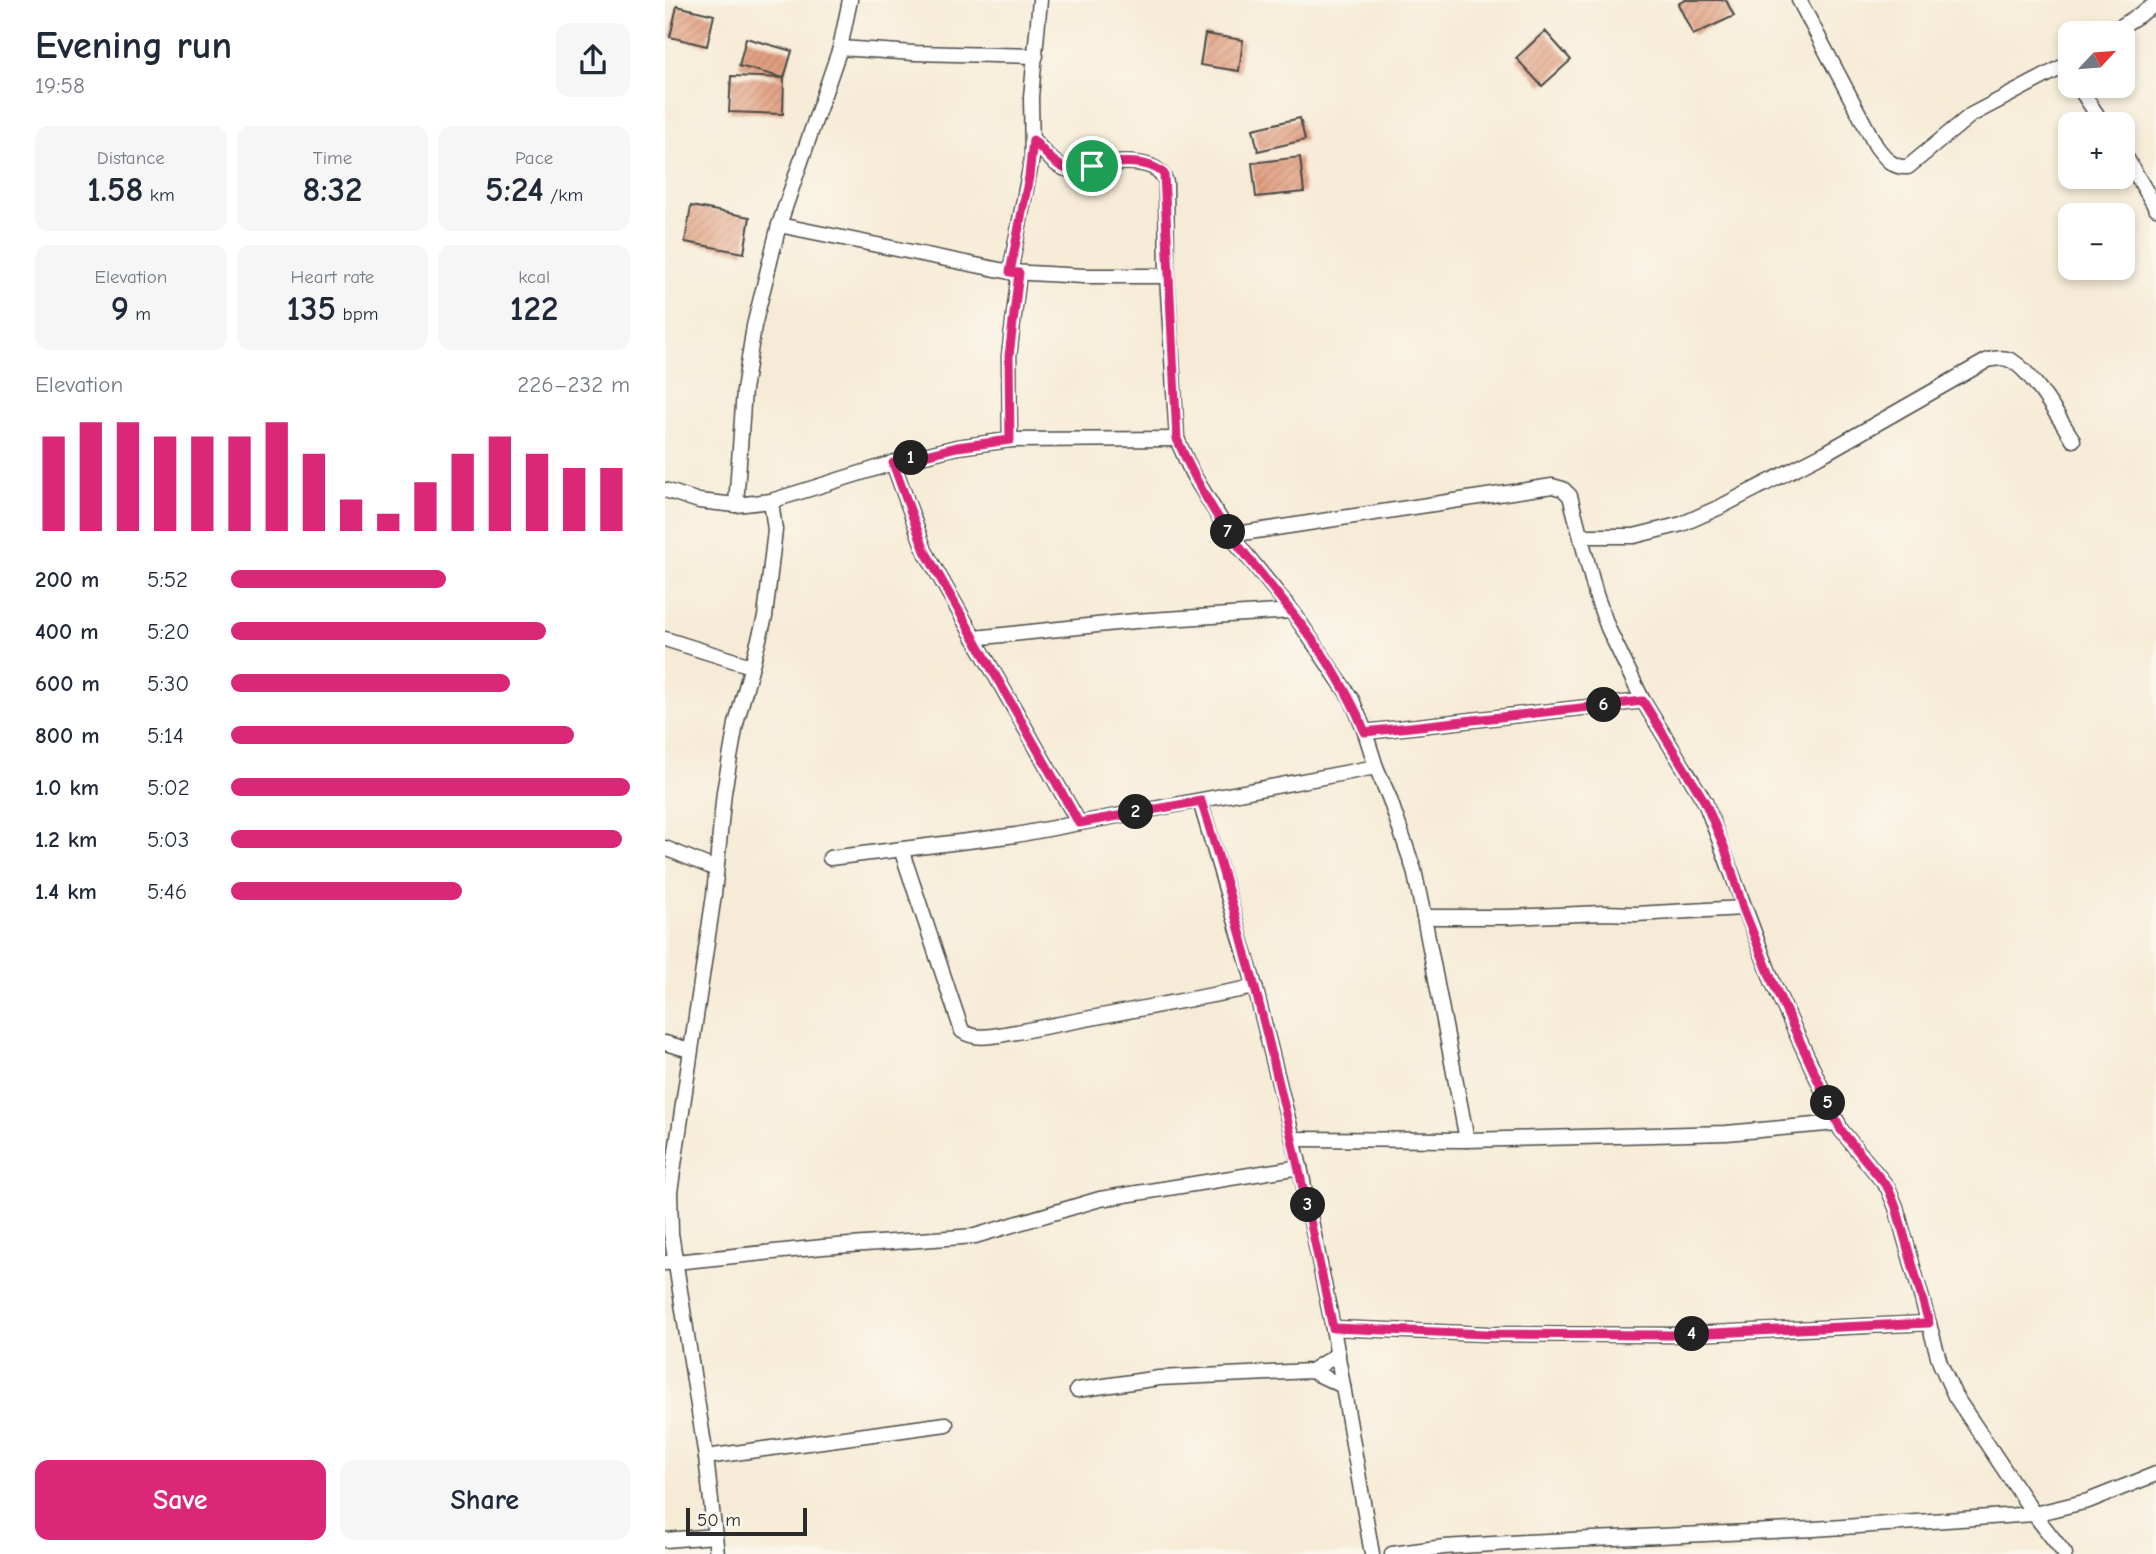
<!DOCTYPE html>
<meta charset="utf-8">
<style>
body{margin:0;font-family:"Comic Neue",sans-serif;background:#f6f6f7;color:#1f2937;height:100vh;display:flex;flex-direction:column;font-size:26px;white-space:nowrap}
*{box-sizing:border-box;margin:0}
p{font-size:23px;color:#747a83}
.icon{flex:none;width:38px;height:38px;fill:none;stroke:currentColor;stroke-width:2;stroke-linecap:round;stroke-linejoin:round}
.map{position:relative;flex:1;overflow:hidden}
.drawer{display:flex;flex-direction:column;background:#fff;width:665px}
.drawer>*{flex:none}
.needle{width:46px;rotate:64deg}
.tools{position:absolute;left:1393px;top:21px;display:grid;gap:14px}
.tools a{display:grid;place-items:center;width:77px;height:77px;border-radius:14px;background:#fff;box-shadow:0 4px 10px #0003;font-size:35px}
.scale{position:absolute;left:21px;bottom:18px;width:121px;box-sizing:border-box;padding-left:7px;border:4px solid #2b2b2b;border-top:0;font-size:19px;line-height:24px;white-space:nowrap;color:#2b2b2b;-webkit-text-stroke:5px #fbf7ec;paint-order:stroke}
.pin{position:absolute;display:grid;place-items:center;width:60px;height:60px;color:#fff;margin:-30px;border:4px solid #fff;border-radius:50%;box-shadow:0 2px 7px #0007}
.km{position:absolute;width:35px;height:35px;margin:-18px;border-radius:50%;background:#222;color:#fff;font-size:19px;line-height:35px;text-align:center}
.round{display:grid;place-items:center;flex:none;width:74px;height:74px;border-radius:14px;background:#f6f6f7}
.overview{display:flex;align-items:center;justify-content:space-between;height:119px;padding:0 35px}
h1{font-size:38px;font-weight:800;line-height:52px}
.metrics{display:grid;grid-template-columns:repeat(3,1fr);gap:10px;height:119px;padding:7px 35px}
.metrics div{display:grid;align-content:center;border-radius:14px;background:#f6f6f7;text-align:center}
.metrics b{font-size:35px;font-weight:800}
.metrics small{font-size:19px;font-weight:400}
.metrics p{font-size:19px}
.chart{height:196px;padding:14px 35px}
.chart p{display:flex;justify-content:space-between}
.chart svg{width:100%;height:126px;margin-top:7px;stroke:#db2777;stroke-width:6}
.primary-button{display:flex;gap:14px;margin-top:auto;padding:14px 35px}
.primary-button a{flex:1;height:80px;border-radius:14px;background:#db2777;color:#fff;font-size:28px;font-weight:800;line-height:80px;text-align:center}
.primary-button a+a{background:#f6f6f7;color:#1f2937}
ul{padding:0 35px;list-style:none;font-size:23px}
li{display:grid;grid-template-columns:112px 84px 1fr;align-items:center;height:52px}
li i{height:18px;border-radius:9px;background:#db2777}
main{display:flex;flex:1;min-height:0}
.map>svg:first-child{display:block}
.building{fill:url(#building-hatch)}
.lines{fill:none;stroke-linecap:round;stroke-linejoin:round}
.street-casing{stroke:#494845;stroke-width:17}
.street{stroke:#fff;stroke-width:14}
.route-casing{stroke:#fff;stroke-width:14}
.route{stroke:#db2777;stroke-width:9}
</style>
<main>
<section class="drawer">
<div class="overview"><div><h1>Evening run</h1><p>19:58</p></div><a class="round"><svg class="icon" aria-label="share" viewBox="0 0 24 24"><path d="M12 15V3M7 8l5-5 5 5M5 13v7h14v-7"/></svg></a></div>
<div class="metrics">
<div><p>Distance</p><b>1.58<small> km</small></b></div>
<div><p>Time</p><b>8:32</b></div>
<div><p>Pace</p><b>5:24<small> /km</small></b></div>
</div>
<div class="metrics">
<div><p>Elevation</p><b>9<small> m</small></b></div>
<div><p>Heart rate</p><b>135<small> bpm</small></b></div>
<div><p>kcal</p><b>122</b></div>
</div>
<div class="chart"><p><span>Elevation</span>226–232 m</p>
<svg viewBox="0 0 160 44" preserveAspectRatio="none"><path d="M5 44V11M15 44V6M25 44V6M35 44V11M45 44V11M55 44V11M65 44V6M75 44V17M85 44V33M95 44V38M105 44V27M115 44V17M125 44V11M135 44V17M145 44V22M155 44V22"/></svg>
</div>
<ul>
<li><b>200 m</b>5:52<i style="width:54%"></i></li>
<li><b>400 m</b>5:20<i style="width:79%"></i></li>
<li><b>600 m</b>5:30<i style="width:70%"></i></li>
<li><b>800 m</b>5:14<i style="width:86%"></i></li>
<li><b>1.0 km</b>5:02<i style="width:100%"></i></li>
<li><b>1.2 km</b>5:03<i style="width:98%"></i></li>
<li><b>1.4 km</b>5:46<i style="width:58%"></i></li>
</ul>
<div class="primary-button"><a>Save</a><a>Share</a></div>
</section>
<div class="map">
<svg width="1491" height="1554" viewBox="0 0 1491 1554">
<defs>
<pattern id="building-hatch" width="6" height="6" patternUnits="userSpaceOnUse" patternTransform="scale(1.75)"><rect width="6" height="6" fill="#e19b7c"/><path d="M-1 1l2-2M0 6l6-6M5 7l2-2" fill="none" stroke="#b77f66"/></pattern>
</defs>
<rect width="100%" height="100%" fill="#fbf7ec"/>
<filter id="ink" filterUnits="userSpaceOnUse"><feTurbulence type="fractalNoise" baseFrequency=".0143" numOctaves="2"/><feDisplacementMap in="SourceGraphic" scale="14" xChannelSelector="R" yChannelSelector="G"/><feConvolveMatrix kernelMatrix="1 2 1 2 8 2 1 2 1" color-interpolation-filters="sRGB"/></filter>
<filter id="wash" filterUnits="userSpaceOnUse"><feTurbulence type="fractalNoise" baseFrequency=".00686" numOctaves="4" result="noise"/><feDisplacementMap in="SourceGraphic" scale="28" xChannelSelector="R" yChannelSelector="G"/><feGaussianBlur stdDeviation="1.57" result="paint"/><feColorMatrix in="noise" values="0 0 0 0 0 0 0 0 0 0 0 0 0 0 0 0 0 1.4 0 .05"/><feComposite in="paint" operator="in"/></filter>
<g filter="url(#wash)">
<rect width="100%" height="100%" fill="#f6ebd6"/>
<g id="blocks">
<g class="building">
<polygon points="1020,0 1061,0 1069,16 1028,35 1013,4"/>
<polygon points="12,6 49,15 42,46 5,37"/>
<polygon points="880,31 906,60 877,86 851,58"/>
<polygon points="540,34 578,40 574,71 535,65"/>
<polygon points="81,38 127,51 119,78 118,114 64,112 66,76 119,78 74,66"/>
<polygon points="635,118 640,140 593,151 588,129"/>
<polygon points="635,157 639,192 591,197 587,163"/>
<polygon points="26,206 85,217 79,253 20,242"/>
</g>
</g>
</g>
<g filter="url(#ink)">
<use href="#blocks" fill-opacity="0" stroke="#494845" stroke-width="2"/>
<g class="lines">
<g class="street-casing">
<g id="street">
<path d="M 1134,0 L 1211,146 C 1220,158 1227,168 1243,167 L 1306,115 L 1401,65 L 1405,72"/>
<polyline points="1446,33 1491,4"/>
<polyline points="175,48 249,53 371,56"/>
<polyline points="1413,86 1438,124"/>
<path d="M 368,140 C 377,149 388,165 401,169 C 410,172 419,167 428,166 C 450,162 494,156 501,183 L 502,276 L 512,439 L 527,473 L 565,535 L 627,611 L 687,700 L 700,732 L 711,767 L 724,797 L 749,870 L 759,917 L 844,917 L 938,913 L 971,914 L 1078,908"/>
<polyline points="1458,152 1491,208"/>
<polyline points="114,225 345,272 419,276 502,276"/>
<polyline points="345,272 367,158 366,97 375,0"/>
<polyline points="345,440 344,356 354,273"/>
<polyline points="228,463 260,551 414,823"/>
<polyline points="0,490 34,501 71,505 106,501 228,463 292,447 345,440 512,439"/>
<polyline points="71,505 79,390 89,326 114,225 175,48 185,0"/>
<polyline points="565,535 887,486 898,489 905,496 931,595 943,628 978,701 1040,802 1108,983 1176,1130 1223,1188 1231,1207 1275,1363 1290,1396 1369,1514 1400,1554"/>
<path d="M 916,536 L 969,536 L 1017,524 L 1055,507 L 1160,453 L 1323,360 C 1331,358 1338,357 1345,360 C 1366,369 1395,420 1408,440"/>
<polyline points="309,638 470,621 627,611"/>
<polyline points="0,639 86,666"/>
<polyline points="700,732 978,701"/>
<polyline points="535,801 590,987 635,1167 668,1328 707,1554"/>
<polyline points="0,848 51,869"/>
<path d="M 236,849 L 297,1031 C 313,1042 334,1034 352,1032 L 590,987"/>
<polyline points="165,858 351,835 711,767"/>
<polyline points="759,917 802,1140 1061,1133 1173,1123"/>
<polyline points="0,1043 25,1050"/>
<polyline points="628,1139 802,1140"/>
<polyline points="0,1263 158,1247 310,1236 435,1199 635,1167"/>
<polyline points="668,1328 822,1334 1005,1335 1264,1323"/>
<polyline points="646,1371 673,1354"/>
<polyline points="412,1390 494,1378 646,1371 678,1386"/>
<polyline points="41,1457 281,1424"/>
<polyline points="0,1540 50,1536"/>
<polyline points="52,1554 41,1457 6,1233 5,1192 49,895 59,792 71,724 100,617 110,530 106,501"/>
<polyline points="727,1554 779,1547 861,1542 1149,1529 1369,1514 1423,1501 1491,1474"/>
</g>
</g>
<use href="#street" class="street"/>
</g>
</g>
<g class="lines" filter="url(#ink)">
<g class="route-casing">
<path id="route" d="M 368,140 C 377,149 389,165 402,169 C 411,172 420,167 429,166 C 450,162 483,158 499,174 L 512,439 C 527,473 544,507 567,537 C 615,600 670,657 700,732 L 978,701 L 1040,802 L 1060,849 L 1078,908 L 1108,983 L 1176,1130 L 1223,1188 L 1231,1207 L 1264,1323 L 1005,1335 L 822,1334 L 668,1328 C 631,1150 591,973 536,801 L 414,823 L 260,551 L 228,463 L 292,447 L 345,440 L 344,356 L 354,273 L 345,272 L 364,177 Z"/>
</g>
<use href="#route" class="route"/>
</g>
</svg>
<div class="tools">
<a><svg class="needle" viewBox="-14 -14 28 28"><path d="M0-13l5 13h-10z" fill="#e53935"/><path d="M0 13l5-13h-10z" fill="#747a83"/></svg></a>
<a>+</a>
<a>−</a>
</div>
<div class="scale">50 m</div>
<div class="pin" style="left:427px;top:166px;background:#1e9e55"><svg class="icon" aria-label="arrive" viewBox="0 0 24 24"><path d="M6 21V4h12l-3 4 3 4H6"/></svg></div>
<b class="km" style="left:246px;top:458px">1</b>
<b class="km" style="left:471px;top:812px">2</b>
<b class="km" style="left:643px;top:1205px">3</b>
<b class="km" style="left:1027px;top:1334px">4</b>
<b class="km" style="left:1163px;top:1103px">5</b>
<b class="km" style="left:939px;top:705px">6</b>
<b class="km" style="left:563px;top:532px">7</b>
</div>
</main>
